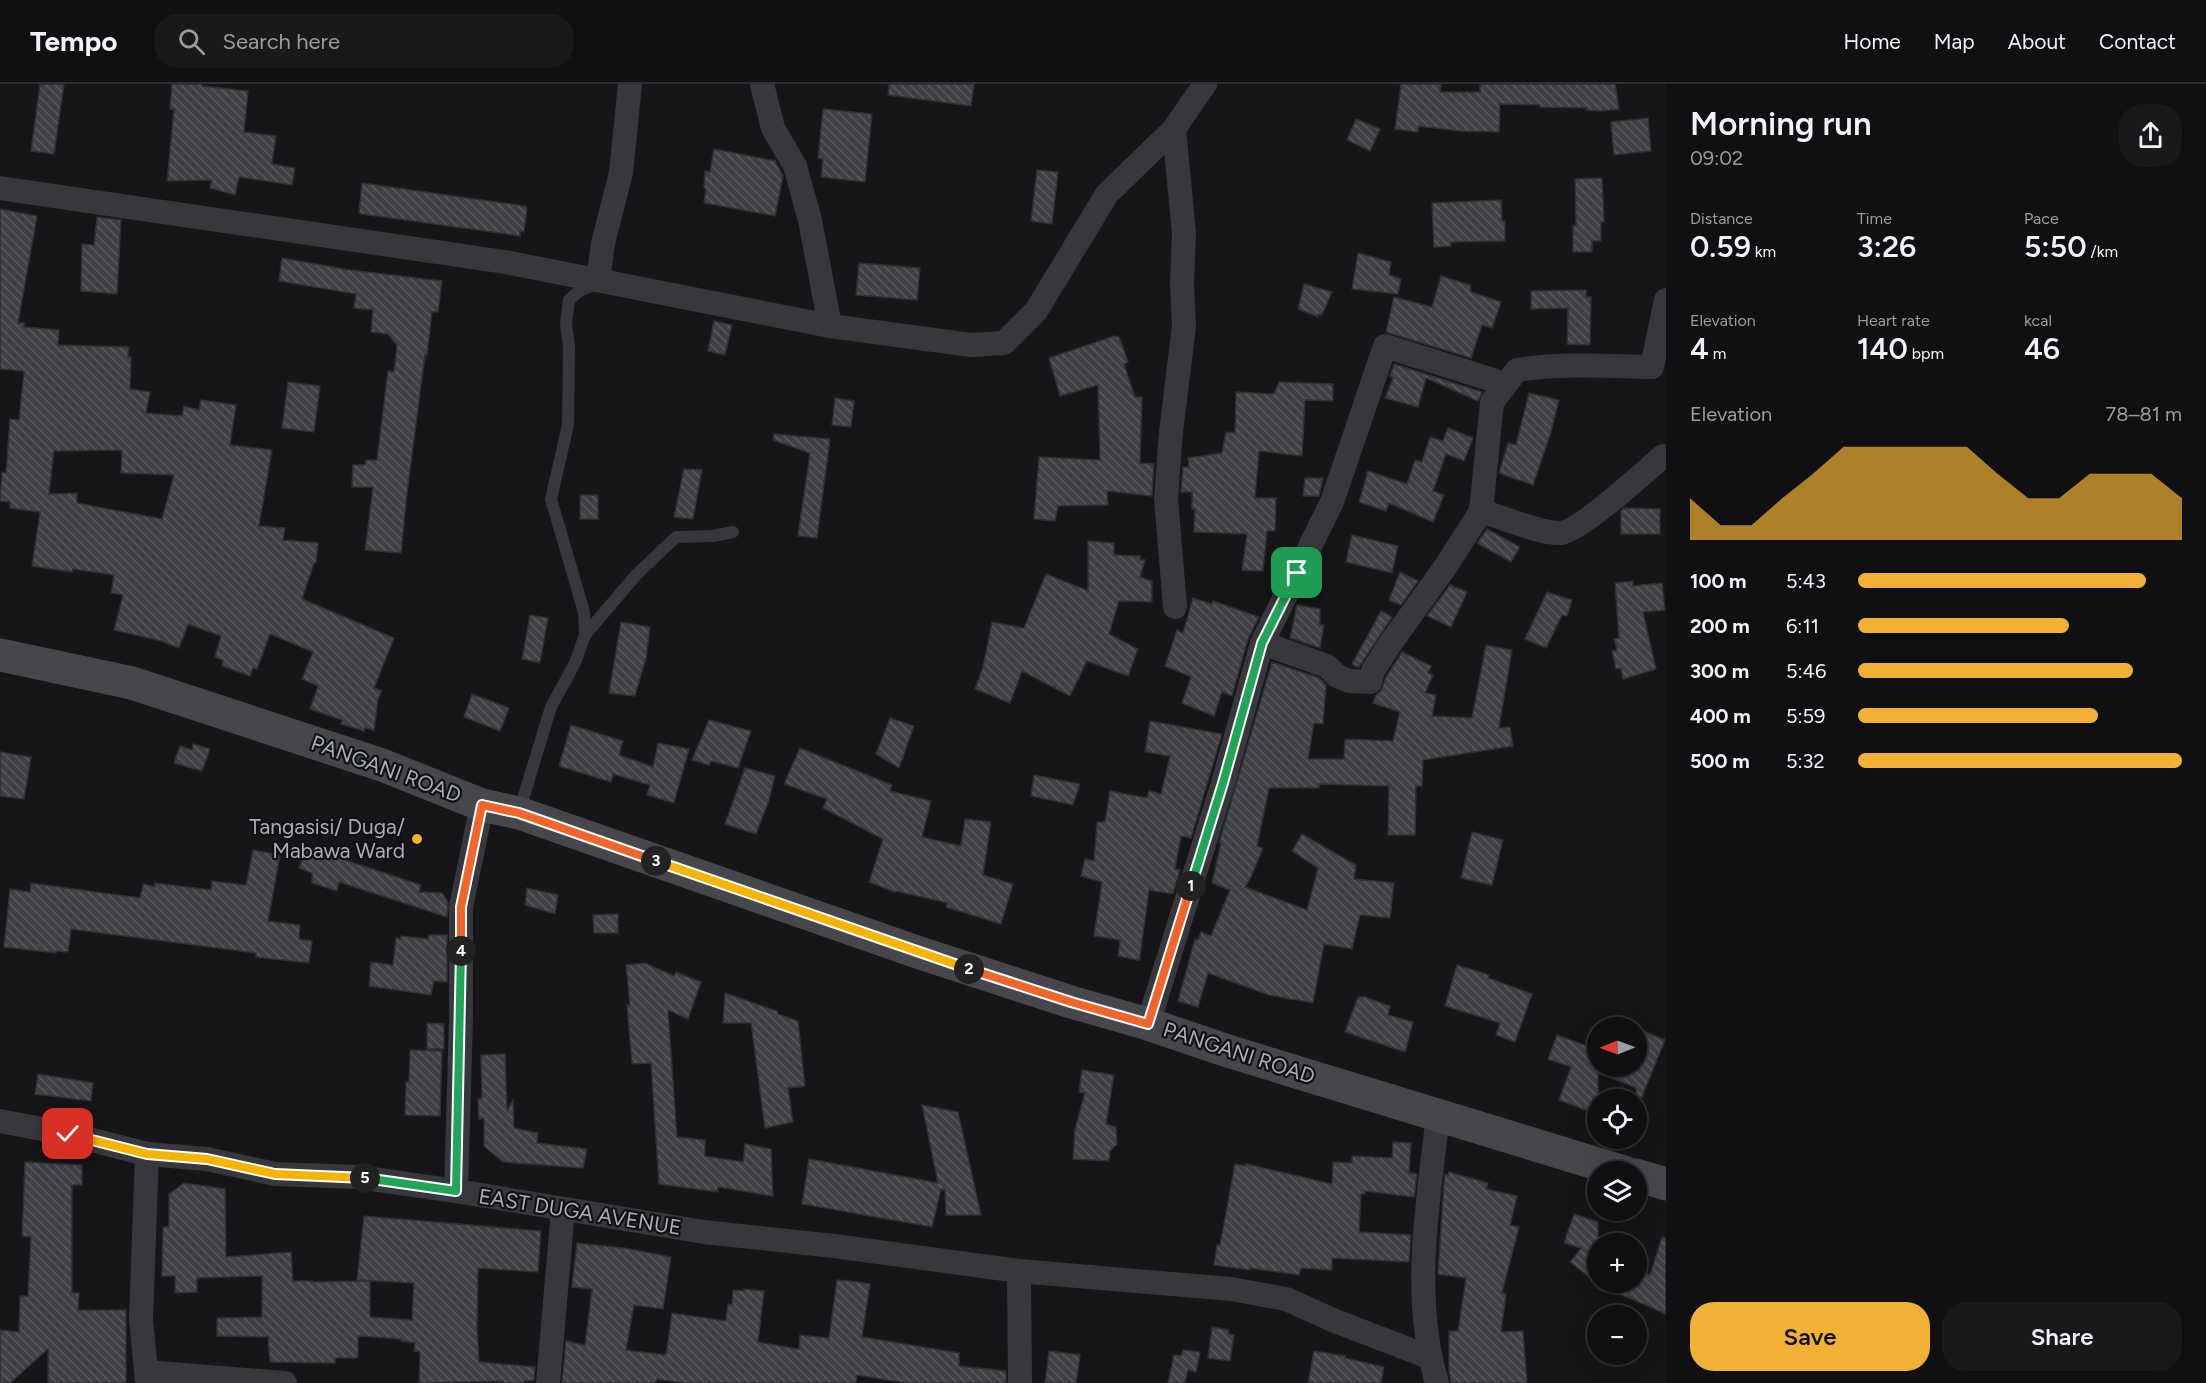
<!DOCTYPE html>
<meta charset="utf-8">
<style>
body{margin:0;font-family:Figtree,sans-serif;background:#19191b;color:#f1f3f6;height:100vh;display:flex;flex-direction:column;font-size:22px;white-space:nowrap}
*{box-sizing:border-box;margin:0}
p{font-size:20px;color:#9c9d9f}
.icon{flex:none;width:33px;height:33px;fill:none;stroke:currentColor;stroke-width:2;stroke-linecap:round;stroke-linejoin:round}
.map{position:relative;flex:1;overflow:hidden}
.side{display:flex;flex-direction:column;background:#101012;width:540px}
.side>*{flex:none}
.needle{width:39px;rotate:269deg}
.tools{position:absolute;left:1587px;top:933px;display:grid;gap:12px}
.tools a{display:grid;place-items:center;width:60px;height:60px;border-radius:50%;background:#101012;box-shadow:0 6px 24px #0002,0 0 0 2px #303032;font-size:30px}
.pin{position:absolute;display:grid;place-items:center;width:51px;height:51px;color:#fff;margin:-26px;border-radius:12px;box-shadow:0 3px 9px #0006}
.km{position:absolute;width:30px;height:30px;margin:-15px;border-radius:50%;background:#222;color:#fff;font-size:16px;line-height:30px;text-align:center}
.round{display:grid;place-items:center;flex:none;width:63px;height:63px;border-radius:24px;background:#19191b}
.summary{display:flex;align-items:center;justify-content:space-between;height:102px;padding:0 24px}
h1{font-size:33px;font-weight:600;line-height:45px}
.figures{display:grid;grid-template-columns:repeat(3,1fr);gap:9px;height:102px;padding:6px 24px}
.figures div{display:grid;align-content:center}
.figures b{font-size:30px;font-weight:600}
.figures small{font-size:16px;font-weight:400}
.figures p{font-size:16px}
.chart{height:168px;padding:12px 24px}
.chart p{display:flex;justify-content:space-between}
.chart svg{width:100%;height:108px;margin-top:6px;fill:#f2b134;opacity:.7}
.cta{display:flex;gap:12px;margin-top:auto;padding:12px 24px}
.cta a{flex:1;height:69px;border-radius:24px;background:#f2b134;color:#111;font-size:24px;font-weight:600;line-height:69px;text-align:center}
.cta a+a{background:#19191b;color:#f1f3f6}
ul{padding:0 24px;list-style:none;font-size:20px}
li{display:grid;grid-template-columns:96px 72px 1fr;align-items:center;height:45px}
li i{height:15px;border-radius:8px;background:#f2b134}
header{display:flex;align-items:center;gap:36px;box-sizing:border-box;height:84px;padding:0 30px;background:#101012;border-bottom:2px solid #303032}
header strong{font-size:28px}
nav{display:flex;gap:33px;margin-inline-start:auto;font-size:21px}
.search{width:420px;height:54px;background:#19191b;display:flex;align-items:center;gap:15px;box-sizing:border-box;padding:0 21px;border-radius:24px;color:#9c9d9f;font-size:22px}
main{display:flex;flex:1;min-height:0}
.map>svg:first-child{display:block}
.building{fill:url(#building-back-hatch);stroke:#303034;stroke-width:1.5;fill-rule:evenodd}
.lines{fill:none;stroke-linecap:round;stroke-linejoin:round}
.service{stroke:#37383d;stroke-width:12}
.minor{stroke:#37383d;stroke-width:24}
.secondary{stroke:#45474d;stroke-width:33}
.split-1-casing{stroke:#fff;stroke-width:12}
.split-2-casing{stroke:#fff;stroke-width:12}
.split-3-casing{stroke:#fff;stroke-width:12}
.split-4-casing{stroke:#fff;stroke-width:12}
.split-5-casing{stroke:#fff;stroke-width:12}
.split-6-casing{stroke:#fff;stroke-width:12}
.split-1{stroke:#22a559;stroke-width:8}
.split-2{stroke:#f0652b;stroke-width:8}
.split-3{stroke:#f5b400;stroke-width:8}
.split-4{stroke:#f0652b;stroke-width:8}
.split-5{stroke:#22a559;stroke-width:8}
.split-6{stroke:#f5b400;stroke-width:8}
.poi-dot{fill:#f2b134;stroke:#111113;stroke-width:2}
.labels{text-anchor:middle;stroke-width:4.5;stroke-linejoin:round;paint-order:stroke}
.street-label{font-size:21px;fill:#a8adb8;stroke:#111113}
.poi-label{font-size:21px;fill:#a8adb8;stroke:#111113;text-anchor:end}
</style>
<header>
<strong>Tempo</strong>
<div class="search"><svg class="icon" aria-label="search" viewBox="0 0 24 24"><circle cx="10" cy="10" r="6"/><path d="M15 15l6 6"/></svg>Search here</div>
<nav><a>Home</a><a>Map</a><a>About</a><a>Contact</a></nav>
</header>
<main>
<div class="map">
<svg width="1666" height="1299" viewBox="0 0 1666 1299">
<defs>
<pattern id="building-back-hatch" width="6" height="6" patternUnits="userSpaceOnUse" patternTransform="scale(1.5)"><rect width="6" height="6" fill="#404145"/><path d="M-1 5l2 2M0 0l6 6M5-1l2 2" fill="none" stroke="#595a5e"/></pattern>
</defs>
<rect width="100%" height="100%" fill="#161618"/>
<g class="building">
<polygon points="40,0 64,0 54,70 31,67"/>
<polygon points="172,0 202,0 202,2 248,7 244,48 276,52 272,80 295,84 292,101 239,93 235,111 210,104 212,96 167,97 174,25 170,25"/>
<polygon points="889,0 974,0 971,22 888,11"/>
<polygon points="1401,0 1441,0 1440,8 1480,8 1480,0 1615,0 1619,25 1601,27 1587,26 1587,24 1540,23 1540,21 1500,20 1499,48 1460,47 1419,42 1418,48 1395,45"/>
<polygon points="823,25 872,30 865,98 821,93 823,75 818,74"/>
<polygon points="1648,34 1651,67 1614,71 1611,38"/>
<polygon points="1356,35 1380,45 1370,67 1347,56"/>
<polygon points="714,65 775,77 783,92 775,132 704,119 706,105 704,104 705,87 710,88"/>
<polygon points="1037,86 1058,88 1052,140 1031,137"/>
<polygon points="1602,94 1604,138 1601,138 1601,157 1592,157 1592,168 1573,168 1573,142 1576,142 1575,95"/>
<polygon points="362,99 525,122 527,124 524,148 520,147 520,152 362,130 359,129"/>
<polygon points="1501,116 1502,137 1505,137 1505,157 1451,158 1451,162 1434,163 1432,119"/>
<path d="M 0,125 L 37,132 L 18,239 L 24,239 L 24,243 L 59,246 L 58,261 L 129,263 L 128,273 L 131,273 L 130,305 L 150,308 L 146,329 L 182,332 L 184,322 L 199,326 L 201,316 L 236,321 L 230,361 L 272,366 L 259,442 L 285,444 L 283,456 L 318,459 L 316,479 L 314,479 L 302,515 L 394,554 L 374,604 L 382,607 L 378,615 L 374,646 L 365,644 L 364,647 L 341,640 L 342,636 L 310,625 L 318,602 L 302,595 L 313,568 L 270,550 L 257,585 L 253,584 L 250,592 L 222,582 L 223,576 L 215,573 L 221,552 L 188,540 L 179,564 L 161,557 L 114,546 L 123,511 L 111,509 L 114,491 L 73,485 L 72,488 L 32,482 L 40,428 L 10,424 L 10,418 L 0,417 L 2,388 L 6,389 L 10,335 L 19,336 L 24,287 L 0,285 ZM 122,366 L 121,389 L 174,391 L 162,435 L 77,419 L 77,409 L 49,410 L 54,367 Z"/>
<polygon points="97,133 121,136 117,210 81,207 82,160 94,161"/>
<polygon points="1358,169 1391,178 1389,191 1401,195 1398,210 1352,205"/>
<polygon points="282,174 350,186 442,197 438,228 432,228 427,271 425,271 407,409 401,469 365,466 373,403 352,403 353,381 365,381 366,376 377,376 388,287 394,288 397,261 388,250 371,248 373,226 354,224 356,210 279,197"/>
<polygon points="859,179 920,184 917,216 856,211"/>
<polygon points="1441,192 1470,201 1471,208 1501,218 1492,244 1482,241 1471,274 1386,248 1394,213 1432,223"/>
<polygon points="1304,200 1332,208 1322,231 1318,230 1318,233 1298,225"/>
<polygon points="1586,206 1586,213 1591,213 1590,261 1567,260 1568,224 1531,225 1531,207"/>
<polygon points="714,237 732,241 725,271 708,267"/>
<polygon points="1114,252 1119,253 1128,278 1124,280 1135,313 1142,313 1140,379 1154,380 1152,412 1107,407 1108,421 1058,422 1055,437 1034,435 1039,373 1100,376 1098,301 1060,312 1049,274"/>
<polygon points="1394,280 1482,308 1478,317 1426,294 1418,323 1385,314 1393,294 1390,292"/>
<polygon points="288,298 320,302 314,348 282,344"/>
<polygon points="1279,298 1333,300 1333,317 1305,316 1302,372 1259,367 1255,414 1276,414 1275,447 1267,447 1263,487 1242,486 1247,450 1194,448 1195,425 1192,425 1192,408 1181,408 1183,383 1189,383 1188,374 1222,369 1226,348 1235,349 1236,308 1274,310"/>
<polygon points="1529,309 1559,316 1551,348 1533,401 1499,389 1508,359 1516,361"/>
<polygon points="835,314 854,317 851,343 832,341"/>
<polygon points="1448,344 1473,354 1464,377 1446,370 1433,407 1444,411 1433,438 1389,419 1386,427 1359,418 1368,387 1407,400 1415,376 1422,378 1430,353 1443,357"/>
<polygon points="774,350 830,355 817,454 798,452 810,369 773,356"/>
<polygon points="684,385 702,386 693,435 674,433"/>
<polygon points="1305,394 1323,394 1319,412 1303,412"/>
<rect x="580" y="411" width="18" height="24"/>
<polygon points="1624,424 1660,425 1660,450 1621,450 1621,427"/>
<polygon points="1487,445 1520,463 1511,478 1477,459"/>
<polygon points="1352,451 1398,462 1392,489 1346,478"/>
<polygon points="1088,457 1114,459 1114,471 1140,472 1140,476 1145,476 1140,493 1152,497 1152,518 1119,517 1109,550 1138,565 1128,592 1087,577 1070,612 1022,587 1010,619 975,605 983,583 992,538 1024,544 1046,490 1088,507"/>
<polygon points="1400,488 1418,497 1401,521 1389,516"/>
<polygon points="1633,497 1633,502 1662,499 1665,526 1643,528 1656,585 1623,595 1621,584 1616,585 1612,567 1617,566 1614,555 1619,554 1615,499"/>
<polygon points="1450,501 1467,508 1451,543 1427,532"/>
<polygon points="1547,508 1572,516 1567,532 1562,531 1546,564 1525,555"/>
<polygon points="1193,514 1212,520 1213,517 1259,533 1248,555 1232,612 1222,608 1214,632 1182,619 1191,593 1165,582 1177,546 1183,549"/>
<polygon points="1297,521 1320,525 1320,541 1324,541 1320,564 1290,554"/>
<polygon points="1381,527 1392,533 1359,583 1357,583 1352,580"/>
<polygon points="530,531 548,534 540,579 522,575"/>
<polygon points="621,538 650,543 646,574 635,612 609,609"/>
<polygon points="1486,561 1512,566 1499,644 1510,643 1513,662 1423,676 1422,702 1416,702 1415,751 1388,751 1389,702 1319,700 1319,704 1269,704 1257,762 1263,764 1251,793 1245,803 1307,826 1318,784 1292,767 1302,750 1356,781 1354,795 1394,799 1390,834 1360,831 1352,865 1324,860 1313,919 1269,911 1208,889 1198,923 1178,917 1195,855 1198,856 1201,848 1211,852 1230,806 1212,799 1221,759 1219,759 1272,578 1319,594 1326,601 1323,640 1314,639 1308,675 1344,675 1345,655 1393,657 1400,628 1373,619 1376,611 1381,607 1386,593 1402,568 1431,582 1428,589 1433,591 1425,609 1436,611 1432,632 1472,634"/>
<polygon points="472,610 509,624 500,647 464,633"/>
<polygon points="890,634 914,642 899,684 876,670"/>
<polygon points="709,636 751,647 738,684 711,677 709,681 692,676"/>
<polygon points="1150,637 1222,650 1191,754 1181,752 1175,785 1180,786 1173,810 1149,806 1140,872 1140,876 1137,876 1118,872 1120,856 1094,852 1102,798 1081,792 1085,775 1094,777 1097,738 1105,738 1110,707 1147,714 1149,707 1161,710 1170,672 1145,668"/>
<polygon points="571,641 623,657 619,671 653,683 658,659 689,665 674,719 647,711 650,701 613,690 611,698 559,682"/>
<polygon points="193,660 210,665 202,687 174,679 180,662 192,666"/>
<polygon points="800,664 892,701 890,707 931,717 922,753 961,762 965,735 991,738 983,791 1013,800 1001,840 946,823 948,819 896,807 895,808 869,798 883,755 823,724 827,715 784,700"/>
<polygon points="0,668 31,673 24,715 0,712"/>
<polygon points="745,684 775,692 769,716 756,750 725,740"/>
<polygon points="1034,691 1080,700 1073,721 1031,712"/>
<polygon points="1472,748 1503,756 1492,801 1461,794"/>
<polygon points="306,763 421,801 419,808 442,809 448,818 447,833 339,798 337,807 312,799 312,789 299,784"/>
<polygon points="253,766 280,771 268,837 300,841 299,855 312,857 309,879 256,873 256,869 71,845 68,868 56,867 56,869 4,863 10,805 30,808 31,799 140,814 143,800 155,803 155,799 211,806 212,797 246,801"/>
<polygon points="527,804 558,811 555,830 525,821"/>
<polygon points="618,830 618,849 594,849 593,831"/>
<polygon points="429,851 447,851 447,898 434,897 431,911 369,902 371,878 393,881 396,854 401,855 401,852 428,855"/>
<polygon points="645,879 674,892 676,888 701,898 688,935 668,926 677,1053 705,1056 705,1072 743,1078 745,1060 771,1065 773,1112 718,1103 718,1108 659,1100 651,979 632,980 627,921 630,921 626,881"/>
<polygon points="1457,881 1489,891 1488,894 1532,910 1515,958 1496,951 1500,939 1445,922"/>
<polygon points="725,909 777,927 778,930 798,937 805,1002 788,1004 793,1038 765,1044 751,939 723,939"/>
<polygon points="1358,913 1365,913 1390,922 1388,931 1413,938 1405,968 1345,948"/>
<polygon points="427,939 444,940 444,965 427,965"/>
<polygon points="1636,944 1665,956 1637,1025 1636,1004 1598,988 1598,1009 1591,1028 1559,1016 1571,983 1548,975 1557,951 1598,966 1598,982 1636,982"/>
<polygon points="410,966 442,967 440,1032 405,1031 406,998 409,998"/>
<polygon points="505,970 507,1027 513,1016 514,1044 538,1049 537,1059 587,1065 583,1084 503,1078 484,1062 484,1034 479,1035 478,1015 482,1015 481,971"/>
<polygon points="1082,986 1114,991 1106,1040 1116,1043 1117,1060 1110,1067 1109,1077 1073,1075 1075,1045 1085,1009 1079,1008"/>
<polygon points="38,990 93,999 91,1017 35,1010"/>
<polygon points="922,1021 958,1028 981,1131 946,1131 945,1106 941,1105 932,1143 802,1120 809,1075 938,1099"/>
<polygon points="1393,1058 1411,1059 1409,1089 1417,1090 1414,1113 1365,1107 1365,1110 1361,1110 1359,1148 1411,1151 1409,1178 1332,1174 1332,1186 1301,1184 1299,1191 1250,1184 1250,1186 1214,1181 1217,1161 1220,1161 1235,1080 1246,1082 1246,1080 1332,1100 1333,1078 1352,1079 1352,1072 1392,1074"/>
<polygon points="25,1078 82,1081 82,1101 72,1101 72,1209 79,1209 78,1226 126,1226 126,1299 48,1299 48,1265 10,1299 0,1299 0,1246 19,1248 20,1212 28,1212 31,1153 22,1152"/>
<polygon points="1449,1088 1488,1099 1486,1105 1517,1112 1510,1141 1519,1143 1502,1209 1506,1210 1501,1248 1523,1247 1527,1299 1451,1299 1449,1286 1449,1247 1458,1247 1466,1194 1438,1190 1444,1099 1445,1090 1448,1091"/>
<polygon points="184,1099 225,1105 226,1173 291,1168 293,1197 312,1197 312,1198 370,1197 370,1233 412,1236 414,1199 357,1196 364,1132 541,1147 538,1188 478,1184 477,1243 479,1278 535,1283 534,1296 524,1297 524,1299 503,1299 503,1297 419,1299 420,1268 414,1267 415,1259 401,1257 401,1255 358,1252 358,1274 335,1274 335,1279 270,1278 268,1253 217,1252 217,1234 262,1233 262,1192 197,1194 197,1208 175,1209 175,1192 162,1192 163,1143 169,1143 169,1110"/>
<polygon points="1574,1130 1598,1138 1598,1198 1636,1198 1636,1185 1650,1191 1662,1153 1666,1154 1666,1230 1592,1198 1596,1198 1570,1178 1581,1164 1564,1159"/>
<polygon points="577,1159 624,1164 671,1173 663,1225 634,1221 626,1266 666,1271 672,1229 726,1237 728,1220 732,1221 733,1206 744,1207 744,1205 764,1207 758,1258 799,1265 800,1251 829,1254 837,1196 850,1197 870,1200 862,1253 959,1269 959,1282 1006,1287 1006,1299 906,1299 857,1291 856,1299 684,1299 657,1295 656,1299 562,1299 566,1257 585,1261 592,1205 572,1203"/>
<polygon points="1212,1243 1229,1246 1228,1250 1234,1251 1230,1277 1208,1274"/>
<polygon points="1183,1266 1200,1268 1196,1288 1188,1286 1185,1299 1168,1299 1174,1271 1181,1272"/>
<polygon points="1049,1267 1080,1271 1076,1299 1045,1299"/>
<polygon points="1314,1267 1345,1272 1345,1274 1384,1283 1381,1299 1308,1299"/>
</g>
<g class="lines">
<g class="service">
<polyline points="585,551 636,491 676,453 713,452 733,448"/>
<polyline points="519,728 551,623 575,579 585,551 584,528 551,415 568,341 569,263 566,239 569,216 579,207 597,200"/>
</g>
<g class="minor">
<polyline points="762,0 773,44 795,82 810,136 830,242"/>
<polyline points="1174,45 1184,149 1182,200 1184,242 1171,348 1166,414 1175,523"/>
<polyline points="0,104 505,178 830,242 971,261 1004,259 1036,227 1107,110 1174,45 1205,0"/>
<polyline points="598,196 603,159 621,89 630,0"/>
<path d="M 1481,427 C 1502,433 1540,450 1561,449 C 1580,447 1646,387 1663,372 L 1666,372"/>
<path d="M 1262,559 L 1327,582 L 1337,592 L 1349,597 L 1370,598 L 1373,587 L 1390,560 L 1446,482 L 1481,427 L 1492,318 L 1517,286 C 1562,279 1607,282 1652,283 L 1666,216"/>
<polyline points="1148,940 1223,699 1262,559 1332,418 1385,262 1493,296 1504,302"/>
<polyline points="0,1037 68,1050 147,1070 207,1075 275,1090 358,1093 456,1107 704,1148 834,1162 1019,1187 1231,1205 1286,1215 1335,1237 1429,1273"/>
<polyline points="456,1107 461,934 461,823 482,721"/>
<polyline points="1019,1187 1020,1299"/>
<polyline points="147,1288 285,1299"/>
<polyline points="147,1299 141,1235 147,1070"/>
<polyline points="548,1299 563,1126"/>
<path d="M 1437,1299 C 1411,1212 1428,1119 1438,1031"/>
</g>
<g class="secondary">
<polyline points="0,571 132,599 382,681 482,721 519,729 917,868 1071,918 1148,940 1231,968 1624,1088"/>
<polyline points="1636,1091 1666,1100"/>
</g>
</g>
<g class="lines">
<g class="split-1-casing">
<polyline id="split-1" points="1191,802 1223,699 1262,559 1297,489"/>
</g>
<g class="split-2-casing">
<polyline id="split-2" points="969,885 1071,918 1148,940 1191,802"/>
</g>
<g class="split-3-casing">
<polyline id="split-3" points="656,777 969,885"/>
</g>
<g class="split-4-casing">
<polyline id="split-4" points="461,867 461,823 482,721 519,729 656,777"/>
</g>
<g class="split-5-casing">
<polyline id="split-5" points="365,1094 456,1107 461,867"/>
</g>
<g class="split-6-casing">
<polyline id="split-6" points="68,1050 147,1070 207,1075 275,1090 365,1094"/>
</g>
<use href="#split-1" class="split-1"/>
<use href="#split-2" class="split-2"/>
<use href="#split-3" class="split-3"/>
<use href="#split-4" class="split-4"/>
<use href="#split-5" class="split-5"/>
<use href="#split-6" class="split-6"/>
</g>
<circle class="poi-dot" cx="417" cy="755" r="6"/>
<g class="labels">
<g class="street-label">
<text transform="translate(386 685) rotate(20)" y="7">PANGANI ROAD</text>
<text transform="translate(1239 969) rotate(18)" y="7">PANGANI ROAD</text>
<text transform="translate(580 1128) rotate(9)" y="7">EAST DUGA AVENUE</text>
</g>
<g class="poi-label">
<text x="405" y="750">Tangasisi/ Duga/<tspan x="405" dy="24">Mabawa Ward</tspan></text>
</g>
</g>
</svg>
<div class="tools">
<a><svg class="needle" viewBox="-14 -14 28 28"><path d="M0-13l5 13h-10z" fill="#e53935"/><path d="M0 13l5-13h-10z" fill="#9c9d9f"/></svg></a>
<a><svg class="icon" aria-label="locate" viewBox="0 0 24 24"><circle cx="12" cy="12" r="6"/><path d="M12 2v4M12 18v4M2 12h4M18 12h4"/></svg></a>
<a><svg class="icon" aria-label="layers" viewBox="0 0 24 24"><path d="M12 4l9 5-9 5-9-5zM3 14l9 5 9-5"/></svg></a>
<a>+</a>
<a>−</a>
</div>
<div class="pin" style="left:1297px;top:489px;background:#1e9e55"><svg class="icon" aria-label="arrive" viewBox="0 0 24 24"><path d="M6 21V4h12l-3 4 3 4H6"/></svg></div>
<div class="pin" style="left:68px;top:1050px;background:#d93025"><svg class="icon" aria-label="check" viewBox="0 0 24 24"><path d="M5 12l5 5 9-10"/></svg></div>
<b class="km" style="left:1191px;top:802px">1</b>
<b class="km" style="left:969px;top:885px">2</b>
<b class="km" style="left:656px;top:777px">3</b>
<b class="km" style="left:461px;top:867px">4</b>
<b class="km" style="left:365px;top:1094px">5</b>
</div>
<section class="side">
<div class="summary"><div><h1>Morning run</h1><p>09:02</p></div><a class="round"><svg class="icon" aria-label="share" viewBox="0 0 24 24"><path d="M12 15V3M7 8l5-5 5 5M5 13v7h14v-7"/></svg></a></div>
<div class="figures">
<div><p>Distance</p><b>0.59<small> km</small></b></div>
<div><p>Time</p><b>3:26</b></div>
<div><p>Pace</p><b>5:50<small> /km</small></b></div>
</div>
<div class="figures">
<div><p>Elevation</p><b>4<small> m</small></b></div>
<div><p>Heart rate</p><b>140<small> bpm</small></b></div>
<div><p>kcal</p><b>46</b></div>
</div>
<div class="chart"><p><span>Elevation</span>78–81 m</p>
<svg viewBox="0 0 160 44" preserveAspectRatio="none"><path d="M0 44V27L10 38L20 38L30 27L40 17L50 6L60 6L70 6L80 6L90 6L100 17L110 27L120 27L130 17L140 17L150 17L160 27V44z"/></svg>
</div>
<ul>
<li><b>100 m</b>5:43<i style="width:89%"></i></li>
<li><b>200 m</b>6:11<i style="width:65%"></i></li>
<li><b>300 m</b>5:46<i style="width:85%"></i></li>
<li><b>400 m</b>5:59<i style="width:74%"></i></li>
<li><b>500 m</b>5:32<i style="width:100%"></i></li>
</ul>
<div class="cta"><a>Save</a><a>Share</a></div>
</section>
</main>
